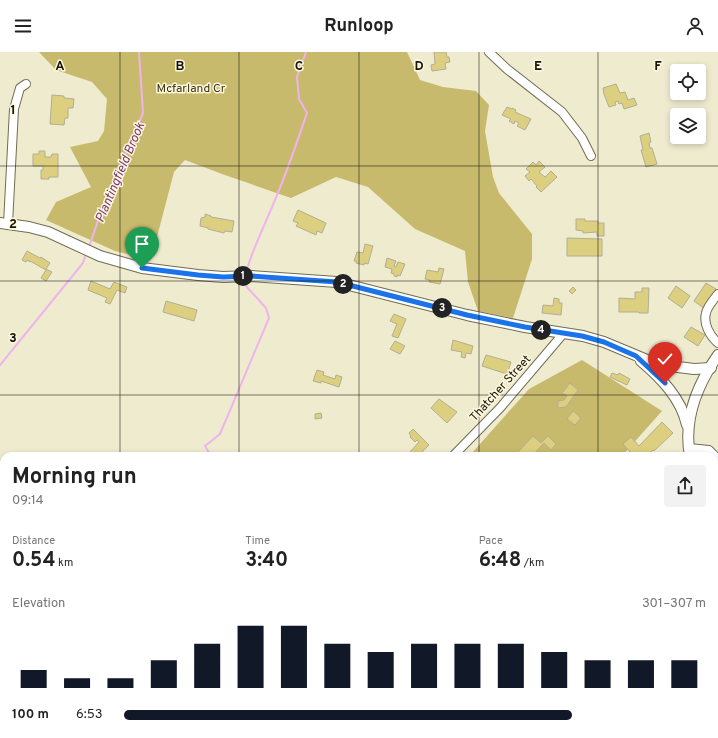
<!DOCTYPE html>
<meta charset="utf-8">
<style>
body{margin:0;font-family:Overpass,sans-serif;background:#f2f2f2;color:#222;height:100vh;display:flex;flex-direction:column;font-size:15px;white-space:nowrap}
*{box-sizing:border-box;margin:0}
p{font-size:13px;color:#767676}
.icon{flex:none;width:22px;height:22px;fill:none;stroke:currentColor;stroke-width:2;stroke-linecap:round;stroke-linejoin:round}
.map{position:relative;flex:1;overflow:hidden}
.side{position:absolute;left:0px;top:400px;width:718px;height:286px;display:flex;flex-direction:column;background:#fff;border-radius:12px 12px 0 0;box-shadow:0 2px 6px #0003}
.side>*{flex:none}
.tools{position:absolute;left:670px;top:12px;display:grid;gap:8px}
.tools a{display:grid;place-items:center;width:36px;height:36px;border-radius:4px;background:#fff;box-shadow:0 2px 6px #0003;font-size:20px}
.pin{position:absolute;display:grid;place-items:center;width:34px;height:34px;color:#fff;margin:-41px -17px;border-radius:50% 50% 50% 0;rotate:-45deg;box-shadow:0 0 4px #0007}
.pin .icon{rotate:45deg}
.km{position:absolute;width:20px;height:20px;margin:-10px;border-radius:50%;background:#222;color:#fff;font-size:11px;line-height:20px;text-align:center}
.round{display:grid;place-items:center;flex:none;width:42px;height:42px;border-radius:4px;background:#f2f2f2}
.overview{display:flex;align-items:center;justify-content:space-between;height:68px;padding:0 12px}
h1{font-size:22px;font-weight:700;line-height:30px}
.figures{display:grid;grid-template-columns:repeat(3,1fr);gap:6px;height:68px;padding:4px 12px}
.figures div{display:grid;align-content:center}
.figures b{font-size:20px;font-weight:700}
.figures small{font-size:11px;font-weight:400}
.figures p{font-size:11px}
.chart{height:112px;padding:8px 12px}
.chart p{display:flex;justify-content:space-between}
.chart svg{width:100%;height:72px;margin-top:4px;stroke:#111827;stroke-width:6}
ul{padding:0 12px;list-style:none;font-size:13px}
li{display:grid;grid-template-columns:64px 48px 1fr;align-items:center;height:30px}
li i{height:10px;border-radius:5px;background:#111827}
header{display:flex;justify-content:space-between;align-items:center;height:52px;padding:0 12px;background:#fff;font-size:18px;font-weight:700}
.map>svg:first-child{display:block}
.green{fill:#cac28f}
.forest{fill:#c8ba6c}
.water{fill:#efb4ec}
.lines{fill:none;stroke-linecap:round;stroke-linejoin:round}
.stream{stroke:#efb4ec;stroke-width:2}
.building{fill:#dccf80;stroke:#b2ae94}
.minor-casing{stroke:#706c54;stroke-width:10}
.major-casing{stroke:#706c54;stroke-width:12}
.path{stroke:#93907c;stroke-width:1;stroke-dasharray:2 2;stroke-linecap:butt}
.minor{stroke:#fff;stroke-width:8}
.major{stroke:#fff;stroke-width:10}
.route-casing{stroke:#fff;stroke-width:8}
.route{stroke:#1a73e8;stroke-width:5}
.grid{fill:none;stroke:#16140b;stroke-width:1;stroke-opacity:0.55}
.labels{text-anchor:middle;stroke-width:3;stroke-linejoin:round;paint-order:stroke}
.park-label{font-size:12px;fill:#393310;stroke:#fdf8dd}
.street-label{font-size:12px;fill:#16140b;stroke:#fdf8dd}
.water-label{font-size:13px;font-style:italic;fill:#7a3579;stroke:#fdf8dd}
.grid-label{font-size:13px;text-anchor:middle;font-weight:bold;fill:#16140b;stroke:#fdf8dd;stroke-width:3;stroke-linejoin:round;paint-order:stroke}
</style>
<header><svg class="icon" aria-label="menu" viewBox="0 0 24 24"><path d="M4 6h16M4 12h16M4 18h16"/></svg>Runloop<svg class="icon" aria-label="person" viewBox="0 0 24 24"><circle cx="12" cy="8" r="4"/><path d="M4 21q1-7 8-7t8 7"/></svg></header>
<div class="map">
<svg width="718" height="686" viewBox="0 0 718 686">
<rect width="100%" height="100%" fill="#efebcf"/>
<polygon class="green" points="457,682 568,682 570,686 456,686"/>
<g class="forest">
<polygon points="39,0 407,0 420,28 443,35 476,39 489,53 485,79 493,125 499,141 532,182 532,207 513,266 478,259 468,230 465,199 415,177 368,135 336,125 291,146 222,122 185,108 174,120 151,208 115,199 46,168 56,150 91,135 70,95 98,89 104,79 107,47 92,30 56,18"/>
<polygon points="582,308 662,359 622,404 472,404 472,401 529,337"/>
<polygon points="204,682 388,682 391,686 204,686"/>
</g>
<polygon class="water" points="4,436 4,479 0,484 0,437"/>
<g class="lines">
<g class="stream">
<polyline points="90,192 101,160 143,61 139,0"/>
<path d="M 248,214 C 255,192 266,170 275,148 C 287,120 297,90 307,61 L 299,47 L 297,25 L 306,0"/>
<polyline points="0,313 83,211 86,201"/>
<polyline points="211,404 205,394 220,382 269,266 266,256 245,233"/>
<polyline points="354,682 356,686"/>
</g>
</g>
<g class="building">
<polygon points="434,0 446,0 447,5 449,5 450,10 445,11 446,17 432,19 431,13 435,12"/>
<polygon points="616,32 620,41 625,40 628,48 634,46 637,53 624,57 622,51 619,52 618,49 615,50 616,53 609,55 604,42 603,36"/>
<polygon points="52,43 64,44 64,46 74,47 73,56 68,56 68,66 65,66 64,73 50,72"/>
<polygon points="507,55 512,57 512,56 516,58 515,60 531,67 525,78 517,74 519,71 515,69 514,72 509,69 511,67 502,63"/>
<polygon points="649,81 651,90 649,91 650,96 652,96 657,112 646,115 641,98 643,98 640,84"/>
<polygon points="39,99 45,99 45,105 51,105 52,102 58,102 58,125 49,125 49,127 41,127 41,118 43,118 43,114 33,114 33,102 39,102"/>
<polygon points="539,109 545,115 539,120 545,125 551,119 557,125 541,140 536,135 537,134 531,127 529,129 525,124 530,120 526,117 533,110 536,113"/>
<polygon points="298,158 326,171 322,181 317,179 316,183 296,174 298,171 293,169"/>
<polygon points="205,162 211,164 211,165 234,169 232,180 225,179 224,181 208,177 208,176 200,174 201,166 205,165"/>
<polygon points="576,167 585,167 585,169 598,169 598,171 604,171 604,184 597,184 597,180 583,181 583,179 576,178"/>
<polygon points="567,186 602,187 602,204 567,204"/>
<polygon points="365,192 373,194 368,212 364,211 364,213 356,211 357,209 354,209 357,200 363,201"/>
<polygon points="27,199 40,206 41,205 50,211 46,217 52,220 46,229 41,226 46,218 30,209 30,210 27,208 26,210 22,208"/>
<polygon points="387,206 396,209 394,214 396,215 398,210 405,212 400,224 397,223 397,225 394,224 394,222 391,221 392,217 385,215"/>
<polygon points="439,216 444,217 440,232 429,230 430,228 425,227 427,218 438,220"/>
<polygon points="91,229 110,237 114,230 127,235 125,241 117,238 110,252 105,250 107,246 88,238"/>
<polygon points="706,231 716,237 705,257 694,249"/>
<polygon points="676,234 690,244 682,256 668,246"/>
<polygon points="573,235 576,238 572,242 569,239"/>
<polygon points="642,236 649,236 648,261 639,261 639,260 619,260 619,246 635,247 635,240 642,240"/>
<polygon points="554,246 559,247 559,251 562,251 561,263 542,261 543,253 553,254"/>
<polygon points="166,249 197,258 194,269 163,260"/>
<polygon points="394,262 406,267 398,286 392,284 397,272 390,269"/>
<polygon points="691,275 705,283 698,294 684,285"/>
<polygon points="453,288 473,294 471,302 466,301 465,306 461,305 462,300 451,298"/>
<polygon points="395,289 405,294 400,302 390,297"/>
<polygon points="486,303 511,310 507,322 482,314"/>
<polygon points="317,318 324,320 323,323 335,327 336,323 342,325 339,335 321,329 321,331 313,329"/>
<polygon points="612,321 618,323 619,321 630,327 627,333 610,325"/>
<polygon points="570,331 578,338 566,355 558,356 558,349 564,348 567,344 562,341"/>
<polygon points="439,347 457,360 447,371 431,356"/>
<polygon points="573,359 581,366 575,373 567,367"/>
<polygon points="321,361 322,366 315,367 315,362"/>
<polygon points="662,370 673,381 654,399 653,398 648,403 649,404 628,404 631,401 623,392 631,385 639,394"/>
<polygon points="413,377 429,393 418,404 414,404 410,400 419,390 417,388 415,390 410,385 411,384 409,381"/>
<polygon points="533,384 541,391 548,384 556,392 551,398 544,391 532,404 522,404 518,400"/>
<polygon points="4,650 4,663 0,666 0,655"/>
<polygon points="158,682 174,682 169,686 157,686 155,684"/>
</g>
<g class="lines">
<g class="minor-casing">
<g id="minor">
<polyline points="489,0 507,17 562,60 582,86 591,104"/>
<polyline points="8,172 14,57 20,36 26,32"/>
<path d="M 718,242 C 714,247 707,255 706,261 C 703,272 710,284 718,291"/>
<polyline points="689,396 709,398 718,407"/>
<polyline points="453,404 500,356 563,282"/>
<polyline points="714,489 718,487"/>
<polyline points="658,682 658,686"/>
<polyline points="63,686 69,682"/>
</g>
</g>
<g class="major-casing">
<g id="major">
<polyline points="0,171 29,175 48,180 100,204 142,216 198,223 223,225 251,224 337,230 467,263 525,275 583,284 604,290 652,310 670,314 694,317 711,316"/>
<path d="M 641,309 C 661,326 681,346 687,373"/>
<path d="M 690,404 C 683,367 697,333 718,303"/>
<polyline points="714,504 718,521"/>
</g>
</g>
<g class="path">
<polyline points="580,682 583,686"/>
<polyline points="572,686 577,682"/>
</g>
<use href="#minor" class="minor"/>
<use href="#major" class="major"/>
</g>
<g class="lines">
<g class="route-casing">
<polyline id="route" points="142,216 198,223 223,225 251,224 337,230 467,263 525,275 582,284 604,290 636,304 665,331"/>
</g>
<use href="#route" class="route"/>
</g>
<path class="grid" d="M 120,0 L 120,404M 239,0 L 239,404M 359,0 L 359,404M 479,0 L 479,404M 598,0 L 598,404M 0,114 L 718,114M 0,229 L 718,229M 0,343 L 718,343M 0,457 L 4,457M 714,457 L 718,457M 0,572 L 4,572M 714,572 L 718,572M 120,682 L 120,686M 239,682 L 239,686M 359,682 L 359,686M 479,682 L 479,686M 598,682 L 598,686"/>
<g class="labels">
<g class="park-label">
<text x="191" y="40">Mcfarland Cr</text>
</g>
<g class="street-label">
<text transform="translate(500 336) rotate(-48)" y="4">Thatcher Street</text>
</g>
<g class="water-label">
<text transform="translate(119 120) rotate(-67)" y="5">Plantingfield Brook</text>
</g>
</g>
<g class="grid-label">
<text x="60" y="18">A</text>
<text x="180" y="18">B</text>
<text x="299" y="18">C</text>
<text x="419" y="18">D</text>
<text x="538" y="18">E</text>
<text x="658" y="18">F</text>
<text x="13" y="62">1</text>
<text x="13" y="176">2</text>
<text x="13" y="290">3</text>
</g>
</svg>
<div class="tools">
<a><svg class="icon" aria-label="locate" viewBox="0 0 24 24"><circle cx="12" cy="12" r="6"/><path d="M12 2v4M12 18v4M2 12h4M18 12h4"/></svg></a>
<a><svg class="icon" aria-label="layers" viewBox="0 0 24 24"><path d="M12 4l9 5-9 5-9-5zM3 14l9 5 9-5"/></svg></a>
</div>
<div class="pin" style="left:142px;top:216px;background:#1e9e55"><svg class="icon" aria-label="arrive" viewBox="0 0 24 24"><path d="M6 21V4h12l-3 4 3 4H6"/></svg></div>
<div class="pin" style="left:665px;top:331px;background:#d93025"><svg class="icon" aria-label="check" viewBox="0 0 24 24"><path d="M5 12l5 5 9-10"/></svg></div>
<b class="km" style="left:243px;top:224px">1</b>
<b class="km" style="left:343px;top:232px">2</b>
<b class="km" style="left:442px;top:256px">3</b>
<b class="km" style="left:541px;top:278px">4</b>
<section class="side">
<div class="overview"><div><h1>Morning run</h1><p>09:14</p></div><a class="round"><svg class="icon" aria-label="share" viewBox="0 0 24 24"><path d="M12 15V3M7 8l5-5 5 5M5 13v7h14v-7"/></svg></a></div>
<div class="figures">
<div><p>Distance</p><b>0.54<small> km</small></b></div>
<div><p>Time</p><b>3:40</b></div>
<div><p>Pace</p><b>6:48<small> /km</small></b></div>
</div>
<div class="chart"><p><span>Elevation</span>301–307 m</p>
<svg viewBox="0 0 160 44" preserveAspectRatio="none"><path d="M5 44V33M15 44V38M25 44V38M35 44V27M45 44V17M55 44V6M65 44V6M75 44V17M85 44V22M95 44V17M105 44V17M115 44V17M125 44V22M135 44V27M145 44V27M155 44V27"/></svg>
</div>
<ul>
<li><b>100 m</b>6:53<i style="width:77%"></i></li>
</ul>
</section>
</div>
